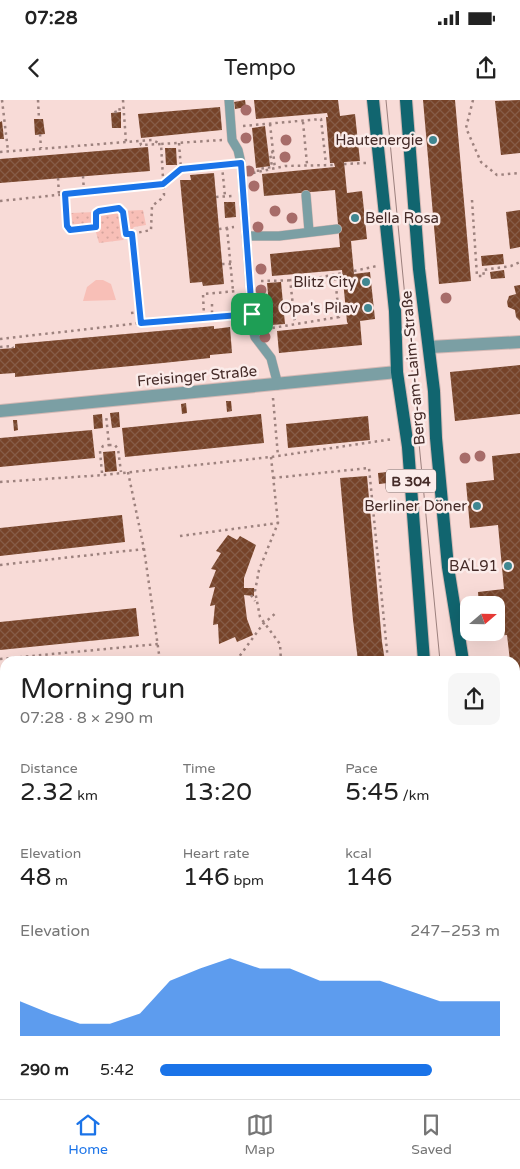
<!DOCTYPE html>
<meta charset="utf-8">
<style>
body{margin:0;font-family:"Varela Round",sans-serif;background:#f6f6f6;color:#222;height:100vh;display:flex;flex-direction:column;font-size:19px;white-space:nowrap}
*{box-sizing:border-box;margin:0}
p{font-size:16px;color:#767676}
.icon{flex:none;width:28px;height:28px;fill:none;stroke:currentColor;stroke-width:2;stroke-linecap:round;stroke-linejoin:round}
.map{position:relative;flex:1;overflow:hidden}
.panel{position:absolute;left:0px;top:556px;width:520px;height:444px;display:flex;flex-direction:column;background:#fff;border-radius:15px 15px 0 0;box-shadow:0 5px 20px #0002}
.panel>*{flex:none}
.needle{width:32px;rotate:70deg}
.tools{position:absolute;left:460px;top:496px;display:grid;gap:10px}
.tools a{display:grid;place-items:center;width:45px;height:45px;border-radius:10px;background:#fff;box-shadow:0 5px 20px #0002;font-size:25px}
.pin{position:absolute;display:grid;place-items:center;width:42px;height:42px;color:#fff;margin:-21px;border-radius:10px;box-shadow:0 2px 8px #0006}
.round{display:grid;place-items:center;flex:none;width:52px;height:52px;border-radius:10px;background:#f6f6f6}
.headline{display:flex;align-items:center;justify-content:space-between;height:85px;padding:0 20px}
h1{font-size:28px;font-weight:600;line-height:38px}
.metrics{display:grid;grid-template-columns:repeat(3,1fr);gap:8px;height:85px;padding:5px 20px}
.metrics div{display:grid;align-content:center}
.metrics b{font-size:25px;font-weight:600}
.metrics small{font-size:14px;font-weight:400}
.metrics p{font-size:14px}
.chart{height:140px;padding:10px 20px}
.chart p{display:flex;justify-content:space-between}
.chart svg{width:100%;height:90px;margin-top:5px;fill:#1a73e8;opacity:.7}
ul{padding:0 20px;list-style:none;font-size:16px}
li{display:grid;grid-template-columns:80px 60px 1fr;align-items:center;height:38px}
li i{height:12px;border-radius:6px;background:#1a73e8}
.status{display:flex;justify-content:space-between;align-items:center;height:35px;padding:0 25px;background:#fff;direction:ltr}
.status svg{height:14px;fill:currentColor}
header{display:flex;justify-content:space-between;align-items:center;height:65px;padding:0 20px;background:#fff;font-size:22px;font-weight:600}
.tab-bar{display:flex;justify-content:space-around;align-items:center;height:70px;border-top:1px solid #e0e0e0;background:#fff;font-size:14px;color:#767676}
.tab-bar a{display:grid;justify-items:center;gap:2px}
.tab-bar .selected{color:#1a73e8}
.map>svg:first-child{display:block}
.park{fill:url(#park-dots)}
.pitch{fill:#f8bfb7}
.building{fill:url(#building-cross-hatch)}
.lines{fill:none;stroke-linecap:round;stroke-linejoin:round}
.service-casing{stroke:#d4b8b4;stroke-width:10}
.minor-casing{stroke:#d4b8b4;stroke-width:14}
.tertiary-casing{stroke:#d4b8b4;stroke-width:14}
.primary-casing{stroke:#d4b8b4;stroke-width:14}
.path{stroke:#9d827e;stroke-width:2.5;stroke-dasharray:2.5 4;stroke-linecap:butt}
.service{stroke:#7b9fa4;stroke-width:9}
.minor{stroke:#7b9fa4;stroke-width:12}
.tertiary{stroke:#7b9fa4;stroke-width:12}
.primary{stroke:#11656f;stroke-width:12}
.tram{stroke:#9c807d;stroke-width:1}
.tree{fill:#a76c69}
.route-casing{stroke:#fff;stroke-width:10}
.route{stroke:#1a73e8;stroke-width:6}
.poi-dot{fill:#408791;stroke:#fbecea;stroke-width:2}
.labels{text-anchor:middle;stroke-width:5;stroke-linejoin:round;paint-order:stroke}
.shield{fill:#fbecea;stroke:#7c6562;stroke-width:1}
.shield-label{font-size:14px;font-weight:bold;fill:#452b28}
.poi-label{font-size:15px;fill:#452b28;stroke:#fbecea;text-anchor:end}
.street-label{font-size:15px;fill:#452b28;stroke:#fbecea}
</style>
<div class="status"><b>07:28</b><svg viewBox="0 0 49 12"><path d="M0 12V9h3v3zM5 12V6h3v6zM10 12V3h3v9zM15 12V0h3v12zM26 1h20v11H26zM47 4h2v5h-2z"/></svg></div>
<header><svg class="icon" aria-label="back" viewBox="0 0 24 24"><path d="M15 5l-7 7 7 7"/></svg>Tempo<svg class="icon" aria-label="share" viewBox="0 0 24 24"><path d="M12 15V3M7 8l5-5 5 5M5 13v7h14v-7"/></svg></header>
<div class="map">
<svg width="520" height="999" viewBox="0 0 520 999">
<defs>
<pattern id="park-dots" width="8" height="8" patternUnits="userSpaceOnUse" patternTransform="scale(1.25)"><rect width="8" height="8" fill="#f8bfb7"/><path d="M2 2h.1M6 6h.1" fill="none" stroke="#d6a49d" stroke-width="1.8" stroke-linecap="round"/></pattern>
<pattern id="building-cross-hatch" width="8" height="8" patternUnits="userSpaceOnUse" patternTransform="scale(1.25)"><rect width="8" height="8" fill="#764329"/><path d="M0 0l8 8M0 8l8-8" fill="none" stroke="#865c47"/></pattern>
</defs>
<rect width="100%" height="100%" fill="#f8dbd7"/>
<g class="park">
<polygon points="143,110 146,125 134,127 123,140 99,143 94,125 73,126 71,113"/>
<polygon points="0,949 5,971 5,995 10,995 11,999 0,999"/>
</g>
<polygon class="pitch" points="96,180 103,180 111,184 116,200 83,201 87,187"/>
<g class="building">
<polygon points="245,0 246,7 235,9 234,2"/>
<polygon points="254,0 338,0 340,16 355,14 360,61 344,62 347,93 362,91 367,139 351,141 354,174 370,172 375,219 360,221 362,245 279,253 277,231 348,224 347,222 342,170 272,176 270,154 340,147 335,90 264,96 262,74 335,67 334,63 330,63 326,17 328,17 327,13 256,19"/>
<polygon points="423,0 455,0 471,181 439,184"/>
<polygon points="520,0 520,53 501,55 495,1"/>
<polygon points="220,7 222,30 141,38 138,14"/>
<polygon points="121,12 121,28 112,28 111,13"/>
<polygon points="34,19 43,19 45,34 35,35"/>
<polygon points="2,21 4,39 0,39 0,22"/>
<polygon points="265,26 270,66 256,68 252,28"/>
<polygon points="148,47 150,71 0,83 0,59"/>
<polygon points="165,48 176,48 177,65 166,65"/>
<polygon points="214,73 224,184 203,186 202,182 190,183 180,80 191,80 190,75"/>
<polygon points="224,102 235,102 236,117 225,118"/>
<polygon points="520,110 520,147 510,149 506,112"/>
<polygon points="503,154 504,164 482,166 481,156"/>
<polygon points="504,170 505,178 491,179 490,172"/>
<polygon points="281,182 285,224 271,225 267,183"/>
<polygon points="520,185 520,221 516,217 515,210 508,207 507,202 509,196 516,194 514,186"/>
<polygon points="214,226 214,229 230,227 232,253 210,255 210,258 163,263 15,277 15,273 0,274 0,249 15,248 15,244"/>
<polygon points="520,265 520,314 455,321 450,272"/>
<polygon points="226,301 231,301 232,311 227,312"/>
<polygon points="186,303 187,313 182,314 181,304"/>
<polygon points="119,312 120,327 112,328 110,313"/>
<polygon points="102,314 103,328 94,329 93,315"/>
<polygon points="261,314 264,343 125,357 122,328"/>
<polygon points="368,316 370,340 288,348 286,324"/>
<polygon points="13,320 17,320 18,330 14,331"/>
<polygon points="92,330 95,358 0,367 0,338"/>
<polygon points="115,351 117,371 105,372 103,352"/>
<polygon points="520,353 520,645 515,645 515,561 510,561 507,535 482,537 482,532 496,532 496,505 479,505 478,492 504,489 498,425 470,428 466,383 494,380 492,356"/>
<polygon points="387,372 388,383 379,384 378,373"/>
<polygon points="367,376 382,542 385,561 358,561 353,520 340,378"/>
<polygon points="122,415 125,442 0,456 0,428"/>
<polygon points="228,435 237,440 240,436 256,445 244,478 244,488 254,488 254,496 244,495 247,519 253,535 237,542 235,537 219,544 218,524 213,525 215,505 210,506 215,487 209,488 216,470 211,469 221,453 216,451"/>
<polygon points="136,508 139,536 0,550 0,522"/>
<polygon points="5,628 5,661 0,662 0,629"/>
<polygon points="5,865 5,967 4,967 0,949 0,866"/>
<polygon points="10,995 32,995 33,996 11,999"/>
<polygon points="298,995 319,995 320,999 283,999"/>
<polygon points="321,995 336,995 337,999 322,999"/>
<polygon points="355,995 371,995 371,999 356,999"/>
<polygon points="379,995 391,995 392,998 379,999"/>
<polygon points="424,995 450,995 450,999 425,999"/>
</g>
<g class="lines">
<g class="service-casing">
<g id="service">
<polyline points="229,0 232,40 238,50 241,63 253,230 255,237 271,258 278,285"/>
<polyline points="306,95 309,131"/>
<polyline points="246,136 279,136 337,129"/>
<polyline points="515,919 520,919"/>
</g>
</g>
<g class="minor-casing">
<g id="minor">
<polyline points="430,247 520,242"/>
<polyline points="0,311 397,272"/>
<polyline points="515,670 520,670"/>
<polyline points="135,999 155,995"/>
</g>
</g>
<g class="tertiary-casing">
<polyline id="tertiary" points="0,709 5,709"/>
</g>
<g class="primary-casing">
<g id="primary">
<polyline points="373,0 395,211 397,272 408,347 424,561"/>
<polyline points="406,0 419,169 434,291 436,338 448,467 463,561"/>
<polyline points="481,995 481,999"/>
<polyline points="510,995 510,999"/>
</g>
</g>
<g class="path">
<polyline points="2,0 8,51"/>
<polyline points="38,0 39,19"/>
<polyline points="123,0 126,42"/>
<polyline points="473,0 466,28 481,62 497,75 520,73"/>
<polyline points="116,13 115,10 123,9"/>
<polyline points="303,22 307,64"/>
<polyline points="270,24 275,69"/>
<polyline points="243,26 321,19 326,64"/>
<polyline points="40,34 41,48"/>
<polyline points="179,43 181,69"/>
<polyline points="0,52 152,40 161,44 222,40"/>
<polyline points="344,64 366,63"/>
<polyline points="222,66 225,96"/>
<polyline points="258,72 258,69 272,67 270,53 273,52"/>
<polyline points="253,73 285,66 335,65"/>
<polyline points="83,76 84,92"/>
<polyline points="58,78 59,95"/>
<polyline points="144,86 145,92"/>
<polyline points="65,94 67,126 70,130 96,127 96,113 119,108 123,112 126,135 151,130 152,106 161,99 164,95 161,44 141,45 140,41"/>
<polyline points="216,97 232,96"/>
<polyline points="472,100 477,176 484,176 483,170 511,166 520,162"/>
<polyline points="0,101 163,84 181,69 230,64"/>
<polyline points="227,128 233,191"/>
<polyline points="219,129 234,127"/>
<polyline points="132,134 141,223"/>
<polyline points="222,164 231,164"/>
<polyline points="354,171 377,166"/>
<polyline points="290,179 295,224"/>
<polyline points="261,181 305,180 343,173"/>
<polyline points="212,204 212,217"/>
<polyline points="131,213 140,212"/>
<polyline points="204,217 203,194 238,191"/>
<polyline points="266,229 339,217 335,176"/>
<polyline points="0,239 141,223 240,215"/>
<polyline points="0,247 12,246 13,248"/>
<polyline points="273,298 278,356"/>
<polyline points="109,345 115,345 118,349 121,372"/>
<polyline points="271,357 278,423 259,470 255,491 260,517 280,544 281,561"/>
<polyline points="128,372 144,449 160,561"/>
<polyline points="102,373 100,351 103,346 109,345 106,315"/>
<polyline points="273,378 369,368 388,561"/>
<polyline points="0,382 104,375 271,357 393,339"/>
<polyline points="180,436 278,423"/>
<polyline points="462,461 474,459"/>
<polyline points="0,465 144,449"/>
<polyline points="251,495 255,501"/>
<polyline points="0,559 158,544"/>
<polyline points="236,561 263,524 277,512"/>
<polyline points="0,688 5,687"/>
<polyline points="515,756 520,756"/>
<polyline points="0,765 5,785"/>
<polyline points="0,810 5,808"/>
<polyline points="0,839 5,835"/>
<polyline points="53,995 54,999"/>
</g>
<use href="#service" class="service"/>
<use href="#minor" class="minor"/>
<use href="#tertiary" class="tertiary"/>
<use href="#primary" class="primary"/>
<g class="tram">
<polyline points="386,0 440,561"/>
<polyline points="499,995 500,999"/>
</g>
</g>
<g class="tree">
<circle cx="246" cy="10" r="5.5"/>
<circle cx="246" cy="38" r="5.5"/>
<circle cx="286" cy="40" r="5.5"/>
<circle cx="285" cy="57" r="5.5"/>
<circle cx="249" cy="71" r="5.5"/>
<circle cx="254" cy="86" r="5.5"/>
<circle cx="275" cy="111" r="5.5"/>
<circle cx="292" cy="118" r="5.5"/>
<circle cx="258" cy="127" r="5.5"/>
<circle cx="261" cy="169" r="5.5"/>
<circle cx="261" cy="190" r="5.5"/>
<circle cx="446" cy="198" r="5.5"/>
<circle cx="263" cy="222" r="5.5"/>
<circle cx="265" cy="237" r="5.5"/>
<circle cx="480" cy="356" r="5.5"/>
<circle cx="465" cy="358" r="5.5"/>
</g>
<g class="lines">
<g class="route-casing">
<polygon id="route" points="241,63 252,214 141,223 132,134 126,134 123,112 119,108 99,111 96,113 96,127 70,130 67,126 65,94 163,84 181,69"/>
</g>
<use href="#route" class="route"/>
</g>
<g class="poi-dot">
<circle cx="433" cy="40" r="5"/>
<circle cx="355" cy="118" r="5"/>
<circle cx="366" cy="182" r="5"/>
<circle cx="368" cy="208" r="5"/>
<circle cx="477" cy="406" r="5"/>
<circle cx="508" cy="466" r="5"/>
</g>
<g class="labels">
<rect class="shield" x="386" y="369.5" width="50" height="23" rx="4"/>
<g class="shield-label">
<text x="411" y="386">B 304</text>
</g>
<g class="poi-label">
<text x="423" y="45">Hautenergie</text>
<text x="365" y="123" text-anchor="start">Bella Rosa</text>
<text x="356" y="187">Blitz City</text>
<text x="358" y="213">Opa's Pilav</text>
<text x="467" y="411">Berliner Döner</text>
<text x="498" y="471">BAL91</text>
</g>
<g class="street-label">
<text transform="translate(413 268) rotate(-95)" y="5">Berg-am-Laim-Straße</text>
<text transform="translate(197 276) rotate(-5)" y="5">Freisinger Straße</text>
</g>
</g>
</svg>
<div class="tools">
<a><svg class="needle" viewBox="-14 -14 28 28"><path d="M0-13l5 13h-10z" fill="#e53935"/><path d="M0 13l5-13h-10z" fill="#767676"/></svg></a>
</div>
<div class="pin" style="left:252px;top:214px;background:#1e9e55"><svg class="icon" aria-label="arrive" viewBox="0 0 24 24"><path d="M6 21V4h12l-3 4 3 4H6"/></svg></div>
<section class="panel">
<div class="headline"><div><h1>Morning run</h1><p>07:28 · 8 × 290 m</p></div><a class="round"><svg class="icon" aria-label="share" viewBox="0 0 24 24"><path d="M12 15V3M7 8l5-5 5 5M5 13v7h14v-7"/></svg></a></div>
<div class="metrics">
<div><p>Distance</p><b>2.32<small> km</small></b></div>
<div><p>Time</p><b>13:20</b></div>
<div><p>Pace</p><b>5:45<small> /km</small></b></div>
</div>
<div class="metrics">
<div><p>Elevation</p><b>48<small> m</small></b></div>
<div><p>Heart rate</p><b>146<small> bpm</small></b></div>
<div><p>kcal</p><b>146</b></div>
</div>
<div class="chart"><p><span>Elevation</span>247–253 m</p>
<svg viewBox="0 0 160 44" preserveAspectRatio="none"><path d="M0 44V27L10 33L20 38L30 38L40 33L50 17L60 11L70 6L80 11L90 11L100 17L110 17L120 17L130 22L140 27L150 27L160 27V44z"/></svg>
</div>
<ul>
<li><b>290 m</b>5:42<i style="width:80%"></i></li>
</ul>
</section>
</div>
<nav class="tab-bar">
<a class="selected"><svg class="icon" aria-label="home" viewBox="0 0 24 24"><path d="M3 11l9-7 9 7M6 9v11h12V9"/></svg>Home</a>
<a><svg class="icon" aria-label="map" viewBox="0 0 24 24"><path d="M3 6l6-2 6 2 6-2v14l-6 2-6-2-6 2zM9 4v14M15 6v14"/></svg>Map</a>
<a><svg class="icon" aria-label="saved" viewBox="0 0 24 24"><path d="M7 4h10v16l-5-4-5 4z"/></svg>Saved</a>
</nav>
